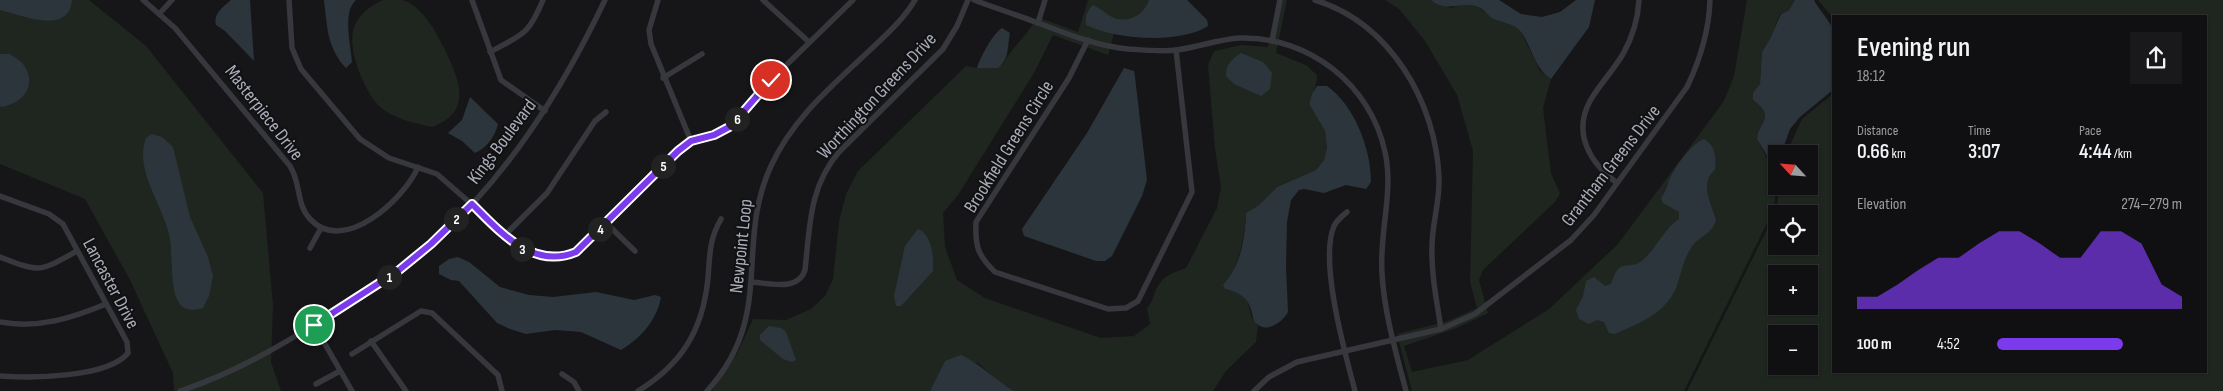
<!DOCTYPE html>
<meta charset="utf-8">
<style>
body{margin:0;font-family:"Sofia Sans Condensed",sans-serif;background:#19191b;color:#f1f3f6;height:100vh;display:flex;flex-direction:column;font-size:19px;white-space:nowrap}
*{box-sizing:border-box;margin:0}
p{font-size:16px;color:#9c9d9f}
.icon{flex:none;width:28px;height:28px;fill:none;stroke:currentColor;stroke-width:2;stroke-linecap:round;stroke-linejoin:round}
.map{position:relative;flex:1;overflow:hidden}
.details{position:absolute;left:1832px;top:15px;width:375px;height:358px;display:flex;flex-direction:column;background:#101012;border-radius:0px;box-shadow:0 1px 4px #0004,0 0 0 1px #303032}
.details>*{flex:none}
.needle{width:32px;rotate:296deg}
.buttons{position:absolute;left:1768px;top:145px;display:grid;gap:10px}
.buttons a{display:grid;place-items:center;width:50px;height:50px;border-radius:0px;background:#101012;box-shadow:0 1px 4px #0004,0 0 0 1px #303032;font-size:25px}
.pin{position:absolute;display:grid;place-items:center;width:42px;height:42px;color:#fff;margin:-21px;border:2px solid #fff;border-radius:50%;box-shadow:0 1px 5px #0007}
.km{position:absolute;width:25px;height:25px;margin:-12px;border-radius:50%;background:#222;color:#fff;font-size:14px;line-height:25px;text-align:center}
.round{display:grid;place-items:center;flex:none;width:52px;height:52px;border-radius:0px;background:#19191b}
.summary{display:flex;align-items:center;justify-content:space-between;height:85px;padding:0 25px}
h1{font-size:28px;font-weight:600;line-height:38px}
.stats{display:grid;grid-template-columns:repeat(3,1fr);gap:8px;height:85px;padding:5px 25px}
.stats div{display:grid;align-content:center}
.stats b{font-size:21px;font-weight:600}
.stats small{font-size:14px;font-weight:400}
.stats p{font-size:14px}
.chart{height:140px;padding:10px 25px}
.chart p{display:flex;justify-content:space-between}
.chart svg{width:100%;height:90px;margin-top:5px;fill:#7c3aed;opacity:.7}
ul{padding:0 25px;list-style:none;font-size:16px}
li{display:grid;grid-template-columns:80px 60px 1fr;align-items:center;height:38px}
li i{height:12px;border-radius:6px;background:#7c3aed}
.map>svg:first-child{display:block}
.green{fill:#1e261f;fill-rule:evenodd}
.water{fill:#2c353c}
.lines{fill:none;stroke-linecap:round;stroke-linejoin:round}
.minor{stroke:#37383d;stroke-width:5.5}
.route-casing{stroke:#fff;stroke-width:10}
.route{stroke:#7c3aed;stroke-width:6}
.labels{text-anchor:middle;stroke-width:4;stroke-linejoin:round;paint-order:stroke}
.street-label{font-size:19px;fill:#a8adb8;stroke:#111113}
</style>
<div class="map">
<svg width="2223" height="391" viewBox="0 0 2223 391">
<rect width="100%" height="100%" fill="#161618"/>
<g class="green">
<polygon points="0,0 89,0 146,46 263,193 273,305 271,362 281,391 174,391 173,373 130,280 85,199 0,164"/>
<path d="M 383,0 C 389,0 396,0 402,0 C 422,5 436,32 444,48 C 458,77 475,112 432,127 C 414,123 393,119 379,106 C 364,91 345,45 355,25 C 361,12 371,6 383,0 Z"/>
<path d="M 1088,0 L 1187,0 L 1207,20 L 1208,26 C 1181,42 1144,38 1114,34 L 1108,55 L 1053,35 L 1034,73 L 958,195 L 943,213 L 945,247 L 957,280 L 985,298 L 1101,338 L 1134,336 L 1150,324 L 1147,308 C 1154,301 1153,294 1158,286 C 1164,275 1175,272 1186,268 L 1217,208 L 1221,187 L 1215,149 L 1208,65 L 1214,51 L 1241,45 L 1268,47 L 1277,0 L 1287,0 L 1276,53 L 1306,65 L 1317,75 C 1317,87 1312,93 1309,104 L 1325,131 L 1327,148 L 1324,160 L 1316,170 L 1277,187 L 1259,205 L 1246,213 C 1245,240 1238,265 1225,289 C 1259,296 1243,312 1258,325 L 1256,342 L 1226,371 L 1213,391 L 1014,391 L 998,381 L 978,363 L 945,361 L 930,391 L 712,391 L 737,354 L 753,319 L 786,320 L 811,309 L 825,296 L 833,279 L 839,222 L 846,194 L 858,171 L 966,66 L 977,68 L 1002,65 C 1012,47 1028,35 1037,17 L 1078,32 Z"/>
<path d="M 1385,0 L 1431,0 L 1451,8 L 1465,4 L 1478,7 L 1493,18 L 1508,22 L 1520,30 L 1540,71 L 1551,79 L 1543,108 L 1551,173 L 1560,194 L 1555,202 L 1483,270 L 1479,280 L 1488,313 L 1457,328 L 1404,346 L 1412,372 L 1468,360 L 1549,309 L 1618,244 L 1724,101 L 1734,76 L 1747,0 L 1795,0 L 1789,10 L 1780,14 L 1770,40 L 1762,52 L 1760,84 L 1753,100 C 1777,119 1758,120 1757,139 C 1773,171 1778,172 1774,209 L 1684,391 L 1412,391 L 1397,334 L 1448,321 L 1477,308 L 1470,282 L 1473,151 L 1457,95 L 1425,41 L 1399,9 Z"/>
<path d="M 1818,0 L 2223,0 L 2223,391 L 1687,391 L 1776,211 L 1780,186 L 1809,186 L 1809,154 L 1786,154 L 1802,119 L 1834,93 L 1834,371 L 2206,371 L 2206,16 L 1834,16 L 1834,19 ZM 1776,214 L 1809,214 L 1809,246 L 1776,246 ZM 1776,274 L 1809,274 L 1809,306 L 1776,306 ZM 1776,334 L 1809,334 L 1809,366 L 1776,366 Z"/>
</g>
<g class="water">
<path d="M 0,0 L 72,0 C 69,36 21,15 0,10 Z"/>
<path d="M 231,0 L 250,0 L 254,61 L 225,31 L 216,25 C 213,14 223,7 231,0 Z"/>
<path d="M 324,0 L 356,0 C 342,12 351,45 352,62 L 346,68 C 327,48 327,26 324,0 Z"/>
<path d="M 1149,0 L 1187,0 L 1207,20 L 1208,26 C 1179,44 1117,40 1086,25 C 1085,18 1087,10 1093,5 C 1100,8 1104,12 1110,16 C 1125,25 1144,16 1149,0 Z"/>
<path d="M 1431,0 L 1499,0 L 1521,14 L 1542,17 L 1560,12 L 1576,0 L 1595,0 L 1589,27 L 1551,79 C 1533,66 1533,49 1521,32 C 1514,23 1503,23 1494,19 C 1488,16 1484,9 1478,7 C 1462,0 1447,14 1431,0 Z"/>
<path d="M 1795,0 L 1814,0 C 1822,16 1845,33 1831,53 L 1834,61 L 1834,89 L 1800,117 L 1790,129 L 1781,154 L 1776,154 L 1776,161 L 1772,164 L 1757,139 C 1758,121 1777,118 1753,100 L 1753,93 L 1760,84 L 1762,52 L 1770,39 L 1781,14 L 1789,10 Z"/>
<path d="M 1002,28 L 1010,33 C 1007,47 1010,58 998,68 L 977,68 C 980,58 993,33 1002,28 Z"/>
<path d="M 1241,53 L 1263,62 L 1272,73 L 1270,89 L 1261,96 L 1234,84 L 1226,76 C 1226,64 1231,60 1241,53 Z"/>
<path d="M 10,54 C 14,57 20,60 23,64 C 38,84 24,103 2,107 L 0,106 L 0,54 Z"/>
<polygon points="1124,68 1134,71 1135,77 1147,180 1142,196 1112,256 1105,261 1096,261 1024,236 1022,229 1087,133"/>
<path d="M 1317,86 L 1327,86 C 1355,106 1371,149 1371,182 L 1366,189 L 1346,185 L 1324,193 L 1304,189 L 1299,190 L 1291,200 L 1287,222 L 1286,267 L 1288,312 C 1283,322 1266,334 1256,323 C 1253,321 1253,316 1252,313 C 1249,298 1239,292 1225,289 L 1223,285 C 1241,266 1245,238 1246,213 L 1259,205 L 1277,187 L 1316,170 L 1324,160 L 1327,148 L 1325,131 L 1309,104 L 1312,94 Z"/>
<path d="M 470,97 L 498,124 C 495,136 487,148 475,153 L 462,141 L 448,133 L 462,120 Z"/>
<path d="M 152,134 L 162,137 L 173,147 L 190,217 L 208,257 L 213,276 L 209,296 L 203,308 C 192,311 182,311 177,299 C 170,285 173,251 169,234 C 162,203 134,170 146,138 Z"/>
<path d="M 1704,139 C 1716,146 1716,157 1715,170 C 1699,183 1711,203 1716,220 C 1712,235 1698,236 1691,248 C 1683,260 1681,275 1676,288 C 1665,314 1639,323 1615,334 L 1609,333 L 1604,322 L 1597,320 L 1589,324 L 1579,319 L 1576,310 L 1583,296 L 1586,281 L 1594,277 L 1605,286 L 1611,284 C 1620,254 1630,273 1644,259 C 1658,246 1663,230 1679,219 L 1679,212 L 1663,203 L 1661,198 C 1666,192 1666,188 1669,181 C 1673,169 1692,143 1704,139 Z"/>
<path d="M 918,229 C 932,235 934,257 933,271 L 901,306 L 896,306 L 894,296 L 905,246 Z"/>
<path d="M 458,257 L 469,262 L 500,287 L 529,295 L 553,297 L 596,292 L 634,300 L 655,295 L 661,297 C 657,320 641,338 621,350 L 581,332 L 555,330 L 526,334 L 510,329 L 497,323 L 459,281 L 451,280 L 439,274 L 439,266 L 449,259 Z"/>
<polygon points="769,326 781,328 786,332 796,360 792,362 783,359 760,340 760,335"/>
<path d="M 961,355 C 981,364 995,380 1014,391 L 930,391 L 945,361 Z"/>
</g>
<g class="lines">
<g class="minor">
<path d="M 143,0 L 175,28 L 290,166 C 301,183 296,204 310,219 C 344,256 405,198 418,167"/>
<path d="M 289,0 L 292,48 L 301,69 L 360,139 L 389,158 L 437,174 L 524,250 C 543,256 558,259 576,252 L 678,151 L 691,141 L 713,135 L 731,126 L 771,80 L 853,0"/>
<polyline points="472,0 501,80 545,111"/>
<polyline points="658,0 649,30 651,44 691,141"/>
<polyline points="763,0 809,42"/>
<path d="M 974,0 C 995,8 1017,15 1038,23 C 1067,34 1097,46 1128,49 C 1144,50 1162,52 1177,50 C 1199,47 1219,39 1240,38 C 1309,36 1371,85 1385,152 C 1394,192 1379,233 1382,273 C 1384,312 1396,353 1406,391"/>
<path d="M 1315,0 C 1390,23 1436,102 1439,178 C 1440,201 1432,224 1432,246 C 1431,274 1437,302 1441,329"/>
<polyline points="160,13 172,0"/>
<polyline points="1038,23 1045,0"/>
<path d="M 1088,40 L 1069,78 L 976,222 C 975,245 977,255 995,272 L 1108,309 L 1126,308 L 1138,301 L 1192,192 L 1176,50"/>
<polyline points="1272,41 1280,0"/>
<path d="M 490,52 C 523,34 528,36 543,0"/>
<polyline points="663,78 702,54"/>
<path d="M 1617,183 C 1591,164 1572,134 1590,101 C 1599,85 1613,71 1623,54 C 1632,38 1638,19 1639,0"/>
<path d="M 0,196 L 49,214 L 63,224 L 127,342 L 128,353 C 108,378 31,378 0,376"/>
<path d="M 1347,212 C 1342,216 1337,220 1334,226 C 1319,261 1345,353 1355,391"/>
<polyline points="606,223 635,251"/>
<polyline points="505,235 547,193 595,121 606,112"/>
<polyline points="310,248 321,228"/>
<path d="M 0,257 C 41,273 39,272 77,251"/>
<path d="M 752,282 C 769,283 798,292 805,270 C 810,226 809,187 839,152 L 943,49 L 957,26 L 968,0"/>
<path d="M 0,322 C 38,329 72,318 106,304"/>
<polyline points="314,325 352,391"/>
<polyline points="371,341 406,391"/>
<polyline points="352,354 421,311 432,313 498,375 502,391"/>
<polyline points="562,374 574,382 579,391"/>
<polyline points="316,384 340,371"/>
<path d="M 180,391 C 232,374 279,347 325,318 C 361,295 399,273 431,245 C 507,177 561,92 605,0"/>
<path d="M 638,391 C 682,364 703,330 708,278 C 710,254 709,240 721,219"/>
<path d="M 707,391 C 776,316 734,246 771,166 C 793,118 832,86 869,51 C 886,35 903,20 915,0"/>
<path d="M 1254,391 L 1269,377 L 1297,362 L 1441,329 L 1475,314 L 1571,240 L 1594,215 L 1687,87 C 1700,60 1709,31 1710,0"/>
</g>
</g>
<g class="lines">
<g class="route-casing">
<path id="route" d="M 314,325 L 398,271 L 431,244 L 472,204 C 500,232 533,270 576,252 L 678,151 L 691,141 L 714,135 L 731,126 L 771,80"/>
</g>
<use href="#route" class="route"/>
</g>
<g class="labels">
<g class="street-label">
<text transform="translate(876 95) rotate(-47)" y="7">Worthington Greens Drive</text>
<text transform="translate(265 112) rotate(52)" y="7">Masterpiece Drive</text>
<text transform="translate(501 141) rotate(-53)" y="7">Kings Boulevard</text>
<text transform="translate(1008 146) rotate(-58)" y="7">Brookfield Greens Circle</text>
<text transform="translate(1610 165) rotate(-52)" y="7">Grantham Greens Drive</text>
<text transform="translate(740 246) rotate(-84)" y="7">Newpoint Loop</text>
<text transform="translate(112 283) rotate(62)" y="7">Lancaster Drive</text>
</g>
</g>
</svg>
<div class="buttons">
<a><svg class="needle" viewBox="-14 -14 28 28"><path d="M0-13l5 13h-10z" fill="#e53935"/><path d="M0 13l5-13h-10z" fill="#9c9d9f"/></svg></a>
<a><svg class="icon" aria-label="locate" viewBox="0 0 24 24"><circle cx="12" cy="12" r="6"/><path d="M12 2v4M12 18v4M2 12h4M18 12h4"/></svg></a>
<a>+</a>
<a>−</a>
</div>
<div class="pin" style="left:314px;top:325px;background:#1e9e55"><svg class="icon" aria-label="arrive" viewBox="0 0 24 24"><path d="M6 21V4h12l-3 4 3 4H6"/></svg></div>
<div class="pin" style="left:771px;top:80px;background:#d93025"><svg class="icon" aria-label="check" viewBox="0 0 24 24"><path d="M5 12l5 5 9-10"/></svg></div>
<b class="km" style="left:389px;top:277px">1</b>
<b class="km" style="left:456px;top:219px">2</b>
<b class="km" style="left:522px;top:249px">3</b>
<b class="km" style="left:600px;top:229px">4</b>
<b class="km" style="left:663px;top:166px">5</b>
<b class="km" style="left:737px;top:119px">6</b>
<section class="details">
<div class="summary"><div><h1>Evening run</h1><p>18:12</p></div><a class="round"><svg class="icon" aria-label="share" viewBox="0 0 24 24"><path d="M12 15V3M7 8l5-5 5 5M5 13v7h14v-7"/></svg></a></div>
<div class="stats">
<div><p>Distance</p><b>0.66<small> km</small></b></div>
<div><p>Time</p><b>3:07</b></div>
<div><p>Pace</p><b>4:44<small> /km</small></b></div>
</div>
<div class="chart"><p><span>Elevation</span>274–279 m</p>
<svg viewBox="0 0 160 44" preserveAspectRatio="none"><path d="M0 44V38L10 38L20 32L30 25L40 19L50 19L60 12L70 6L80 6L90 12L100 19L110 19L120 6L130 6L140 12L150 32L160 38V44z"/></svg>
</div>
<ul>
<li><b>100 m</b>4:52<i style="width:68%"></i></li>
</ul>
</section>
</div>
